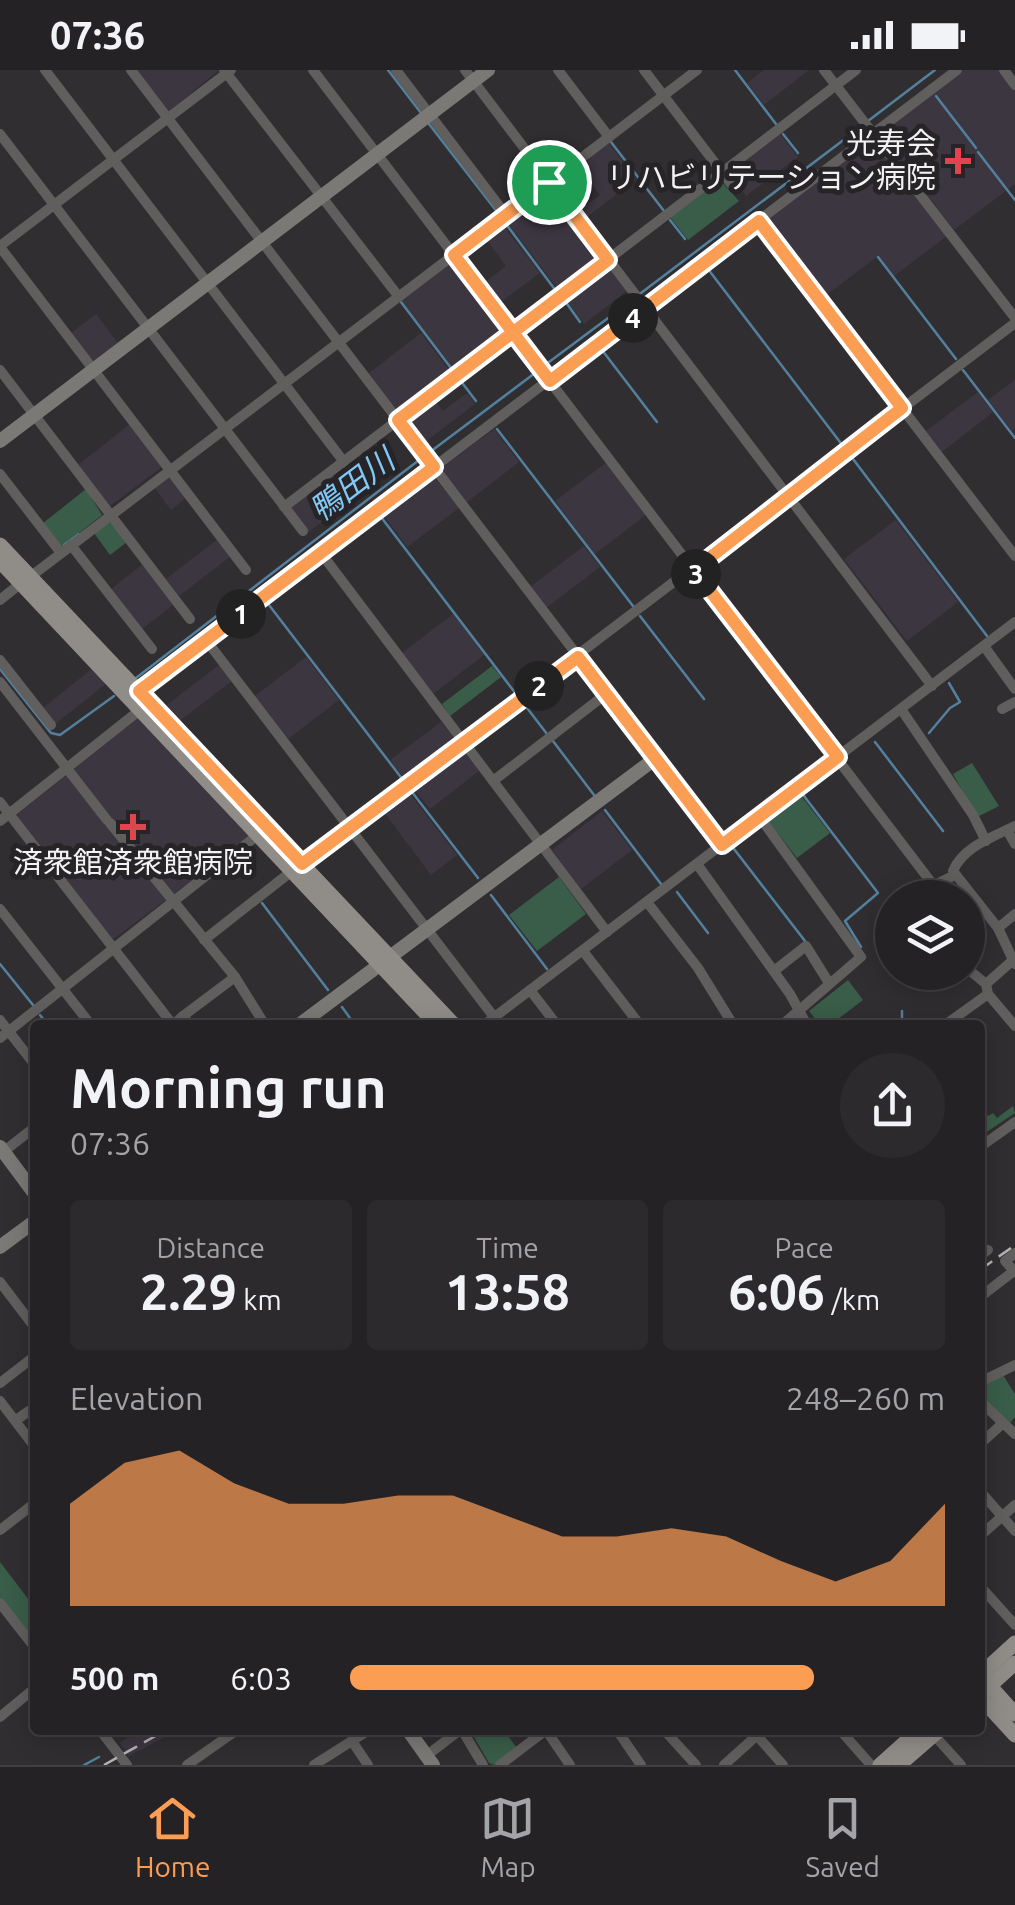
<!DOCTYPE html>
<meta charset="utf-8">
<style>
body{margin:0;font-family:Ubuntu,"Noto Sans JP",sans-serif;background:#2d2a2e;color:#f1f3f6;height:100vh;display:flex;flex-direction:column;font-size:38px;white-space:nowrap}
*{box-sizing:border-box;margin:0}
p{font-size:32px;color:#a3a4a7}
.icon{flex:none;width:55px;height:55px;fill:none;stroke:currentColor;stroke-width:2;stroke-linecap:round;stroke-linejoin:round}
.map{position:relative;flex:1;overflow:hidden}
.side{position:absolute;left:30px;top:950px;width:955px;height:715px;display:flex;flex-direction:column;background:#252226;border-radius:10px;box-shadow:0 5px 25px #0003,0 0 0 2px #423f43}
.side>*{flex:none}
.controls{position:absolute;left:875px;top:810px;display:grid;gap:20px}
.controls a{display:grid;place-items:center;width:110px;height:110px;border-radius:50%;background:#252226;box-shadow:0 5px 25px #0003,0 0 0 2px #423f43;font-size:50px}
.pin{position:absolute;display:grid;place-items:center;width:85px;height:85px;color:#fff;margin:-42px;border:5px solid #fff;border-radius:50%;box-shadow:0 2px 10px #0007}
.km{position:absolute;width:50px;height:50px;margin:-25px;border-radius:50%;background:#222;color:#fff;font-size:28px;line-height:50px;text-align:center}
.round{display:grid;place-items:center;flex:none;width:105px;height:105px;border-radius:52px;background:#2d2a2e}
.summary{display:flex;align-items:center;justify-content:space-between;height:170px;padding:0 40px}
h1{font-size:55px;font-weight:700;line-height:75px}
.figures{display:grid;grid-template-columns:repeat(3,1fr);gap:15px;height:170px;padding:10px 40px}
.figures div{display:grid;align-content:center;border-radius:10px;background:#2d2a2e;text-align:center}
.figures b{font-size:50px;font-weight:700}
.figures small{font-size:28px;font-weight:400}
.figures p{font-size:28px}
.chart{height:280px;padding:20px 40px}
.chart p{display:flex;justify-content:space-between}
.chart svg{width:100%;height:180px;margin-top:10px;fill:#fc9d54;opacity:.7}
ul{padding:0 40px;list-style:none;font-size:32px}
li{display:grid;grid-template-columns:160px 120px 1fr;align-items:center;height:75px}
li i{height:25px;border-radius:12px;background:#fc9d54}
.status{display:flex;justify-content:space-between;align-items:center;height:70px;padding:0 50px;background:#252226;direction:ltr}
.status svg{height:28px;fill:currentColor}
.tab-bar{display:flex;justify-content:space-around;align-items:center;height:140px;border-top:2px solid #423f43;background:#252226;font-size:28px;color:#a3a4a7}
.tab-bar a{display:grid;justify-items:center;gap:5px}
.tab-bar .active{color:#fc9d54}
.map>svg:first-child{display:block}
.built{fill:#3c3640}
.green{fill:#395d49}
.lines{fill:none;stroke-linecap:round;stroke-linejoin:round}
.stream{stroke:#53809d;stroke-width:2.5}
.street{stroke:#605f5d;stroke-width:10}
.secondary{stroke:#7b7976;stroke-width:14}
.primary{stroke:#908d89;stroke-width:15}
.rail{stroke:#b5b2b6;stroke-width:2.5;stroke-dasharray:15 8;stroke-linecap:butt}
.route-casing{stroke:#fff;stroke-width:20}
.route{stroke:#fc9d54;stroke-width:12}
.health-dot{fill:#e0444e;stroke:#272428;stroke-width:4}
.labels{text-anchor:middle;stroke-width:10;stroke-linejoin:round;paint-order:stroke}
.poi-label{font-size:30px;fill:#f3f1f4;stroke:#272428;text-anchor:end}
.water-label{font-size:32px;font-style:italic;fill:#81c8f6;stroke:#272428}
</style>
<div class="status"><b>07:36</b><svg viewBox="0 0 49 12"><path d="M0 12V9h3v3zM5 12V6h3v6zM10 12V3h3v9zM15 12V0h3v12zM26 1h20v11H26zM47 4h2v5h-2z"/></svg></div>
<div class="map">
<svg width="1015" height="1695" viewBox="0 0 1015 1695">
<rect width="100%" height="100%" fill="#312e32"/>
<g class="built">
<polygon points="135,0 219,0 169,41"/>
<polygon points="764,0 809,0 764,35 747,13"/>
<polygon points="964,0 999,0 1015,21 1015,114 954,160 881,64"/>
<polygon points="780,64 798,87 746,126 731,101"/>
<polygon points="608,72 636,109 583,150 577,142 600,125 577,95"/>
<polygon points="869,72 874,72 947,166 894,206 878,186 825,226 767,150"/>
<polygon points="546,118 600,186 600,190 559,221 505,149"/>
<polygon points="501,153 540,203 497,235 481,215 506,196 484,166"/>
<polygon points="450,191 455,191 507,260 455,301 400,229"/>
<polygon points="605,196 610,197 628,220 584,254 564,227"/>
<polygon points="96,244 118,273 93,292 71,263"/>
<polygon points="421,263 452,304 401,343 397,342 368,304"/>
<polygon points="1015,310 1015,359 1012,361 988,330"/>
<polygon points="978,322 993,342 942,382 926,361"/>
<polygon points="467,323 475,334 421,375 406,355 406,349 433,328 443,341"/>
<polygon points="130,354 162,397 110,436 78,395"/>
<polygon points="494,359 519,392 466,433 442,402 443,397"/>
<polygon points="607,392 647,444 595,484 555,431"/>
<polygon points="341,397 360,423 307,463 291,441 291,435"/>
<polygon points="432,405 459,438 407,477 382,443"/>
<polygon points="167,407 172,409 186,428 171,440 154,417"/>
<polygon points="896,450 958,532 907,571 844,489"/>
<polygon points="218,469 231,486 179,526 166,509"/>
<polygon points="584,476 600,497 546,538 530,517"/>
<polygon points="143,494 174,534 141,560 110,520"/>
<polygon points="453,544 484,585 433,624 402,583"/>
<polygon points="306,587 339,630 288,669 255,626"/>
<polygon points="219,595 232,611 178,652 164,637"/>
<polygon points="93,598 107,613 55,654 43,638"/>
<polygon points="138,648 250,767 112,870 17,748 18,744"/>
<polygon points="441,652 454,668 452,676 406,711 390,690"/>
<polygon points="463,680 479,701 430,739 413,718"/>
<polygon points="408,721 457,785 431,805 383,741"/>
<polygon points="602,741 632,780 581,819 552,780"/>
<polygon points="138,1660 178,1660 129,1686 120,1673"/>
</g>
<g class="green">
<polygon points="719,109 739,131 688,170 670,147"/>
<polygon points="86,419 102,445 62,476 58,475 42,454"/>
<polygon points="108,452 112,454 127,472 110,485 94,463"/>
<polygon points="492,596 501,607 450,646 442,634"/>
<polygon points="972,693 999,736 977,747 953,704"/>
<polygon points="802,727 830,763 797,788 769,752"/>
<polygon points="559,807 586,844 537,881 509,845"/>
<polygon points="848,910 863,930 830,955 820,955 809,941"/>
<polygon points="980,1036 988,1046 993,1043 997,1048 1013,1036 1015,1043 985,1063 980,1056"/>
<path d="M 1003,1305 L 1015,1324 L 1015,1347 L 1009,1354 C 995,1343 980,1335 980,1316 Z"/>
<polygon points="0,1492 35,1538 35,1572 0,1527"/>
<polygon points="470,1660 504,1660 516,1677 494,1695 489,1693"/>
</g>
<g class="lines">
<g class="stream">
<polyline points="388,0 421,43"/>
<polyline points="735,0 776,54"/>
<polyline points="936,26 976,78"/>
<polyline points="868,51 935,0"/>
<polyline points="429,54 498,143"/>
<polyline points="783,64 798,83"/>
<polyline points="611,72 664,141"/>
<polyline points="978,82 1015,130"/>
<polyline points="670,150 685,169"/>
<polyline points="506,154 556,221"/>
<polyline points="878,187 956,289"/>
<polyline points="708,199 843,376"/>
<polyline points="641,223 862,56"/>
<polyline points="565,231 580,252"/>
<polyline points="401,232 454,302"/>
<polyline points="602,280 657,352"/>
<polyline points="545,295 635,228"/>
<polyline points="963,300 1015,368"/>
<polyline points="460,310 476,331"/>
<polyline points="497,359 633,536"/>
<polyline points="430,382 539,300"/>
<polyline points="850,385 987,566"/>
<polyline points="344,397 360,419"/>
<polyline points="381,447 516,624"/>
<polyline points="64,475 79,464"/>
<polyline points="269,535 403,710"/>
<polyline points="640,546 704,629"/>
<polyline points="0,599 51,663 60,665 114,626"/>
<polyline points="136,608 423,387"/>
<polyline points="524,634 547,664"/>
<polyline points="929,663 950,638 960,632 949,613"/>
<polyline points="553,671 594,725"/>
<polyline points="875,672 943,761"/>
<polyline points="412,722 478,808"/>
<polyline points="801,722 878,823 845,851 861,877"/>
<polyline points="605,740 661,814"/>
<polyline points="734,779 805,871"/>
<polyline points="677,822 708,863"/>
<polyline points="491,825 547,899"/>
<polyline points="262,833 328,920"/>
<polyline points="0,894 33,935"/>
<polyline points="342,937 355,955"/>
<polyline points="40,945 48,955"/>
<polyline points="894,955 902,949 902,941"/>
<polyline points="84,1695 99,1687"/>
</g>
<g class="street">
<polyline points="45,0 344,392"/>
<polyline points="131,0 722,775"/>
<polyline points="224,0 399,227"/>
<polyline points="313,0 934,816"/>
<polyline points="396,0 506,145"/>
<polyline points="465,0 932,616"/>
<polyline points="558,0 609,67"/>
<polyline points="644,0 731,114"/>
<polyline points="824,0 1015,248"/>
<polyline points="1004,0 1015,15"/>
<polyline points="0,64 303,461"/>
<polyline points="759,151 1015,486"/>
<polyline points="0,176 231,0"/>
<polyline points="0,177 246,500"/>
<polyline points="0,300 190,549"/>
<polyline points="0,404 61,483"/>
<polyline points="284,437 856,0"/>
<polyline points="71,475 152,579"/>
<polyline points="321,483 607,862"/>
<polyline points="30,507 697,0"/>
<polyline points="0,530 21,513"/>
<polyline points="206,570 494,947"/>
<polyline points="984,576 1015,619"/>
<polyline points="0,590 51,655"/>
<polyline points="0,612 107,750"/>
<polyline points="139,621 957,0"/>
<polyline points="901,639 973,745 986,771"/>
<polyline points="1002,639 1015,632"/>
<polyline points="493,711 606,624"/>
<polyline points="0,732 173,955 183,946 190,955"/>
<polyline points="759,746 861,887 782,955"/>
<polyline points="0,751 140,640"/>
<polyline points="110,753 235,907 265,955"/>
<path d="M 1015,756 C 993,767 963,777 953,801 L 998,858 L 1015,894"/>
<polyline points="1007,760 1015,774"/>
<polyline points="302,794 1015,253"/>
<polyline points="697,794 790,924 807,955"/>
<polyline points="922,828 930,817 955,805"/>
<polyline points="647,832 698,898 732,953"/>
<polyline points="0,839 91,955"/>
<polyline points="998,858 1015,844"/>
<polyline points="204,870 292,801"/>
<polyline points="583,881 640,955"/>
<polyline points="1012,891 986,914 988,924 1015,956"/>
<polyline points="968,899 986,914"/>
<polyline points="774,901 806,876 829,913"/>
<polyline points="530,920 557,955"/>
<polyline points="183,946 235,907"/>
<polyline points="0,950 35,995"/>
<polyline points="484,955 1015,552"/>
<polyline points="945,955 988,924"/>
<polyline points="0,968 259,764"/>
<polyline points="980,1077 1015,1052"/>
<polyline points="3,1082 35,1057"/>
<polyline points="1015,1183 1005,1191 1015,1202"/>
<polyline points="980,1185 988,1180"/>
<polyline points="0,1212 35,1258"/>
<polyline points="980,1227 1014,1201"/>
<polyline points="980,1312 1015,1295"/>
<polyline points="0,1313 35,1286"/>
<polyline points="0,1331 35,1377"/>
<polyline points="980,1331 1015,1364"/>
<polyline points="16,1350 35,1337"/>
<polyline points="980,1374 1002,1354"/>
<polyline points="980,1421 1015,1461"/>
<polyline points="0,1460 35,1433"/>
<polyline points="980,1466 1015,1435"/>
<polyline points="980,1516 1015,1555"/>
<polyline points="0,1533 35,1578"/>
<polyline points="0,1647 35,1618"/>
<polyline points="100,1660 127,1695"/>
<polyline points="462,1660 483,1695"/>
<polyline points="546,1660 570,1695"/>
<polyline points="617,1660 641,1695"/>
<polyline points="664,1660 696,1695"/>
<polyline points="752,1660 783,1695"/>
<polyline points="840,1660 871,1695"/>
<polyline points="934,1665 961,1695"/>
<polyline points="352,1671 368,1695"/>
<polyline points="426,1686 460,1660"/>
<polyline points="187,1695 237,1660"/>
<polyline points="314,1695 369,1660"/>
<polyline points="500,1695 546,1660"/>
<polyline points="724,1695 763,1660"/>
</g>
<g class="secondary">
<polyline points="0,371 488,0"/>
<polyline points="299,955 656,688"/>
<polyline points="0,1077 35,1124"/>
<polyline points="0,1177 35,1151"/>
<polyline points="408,1660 433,1695"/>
</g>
<g class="primary">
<polyline points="0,475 454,955"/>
<polyline points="0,491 437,955"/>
<polyline points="980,1605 1015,1644"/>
<polyline points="980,1605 1015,1573"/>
<polyline points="985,1620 1015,1593"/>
<polyline points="980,1627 1015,1665"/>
<polyline points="880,1695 919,1660"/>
<polyline points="899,1695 939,1660"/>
</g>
<g class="rail">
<polyline points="980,1200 1015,1175"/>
<polyline points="104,1695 166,1660"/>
</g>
</g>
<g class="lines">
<g class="route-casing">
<path id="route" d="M 549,112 L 608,190 C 538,243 468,297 398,350 L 434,397 L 139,621 L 302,794 L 578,587 L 722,775 L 838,687 L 694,500 L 902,338 L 759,151 L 550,311 L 454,185 L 549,112"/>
</g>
<use href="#route" class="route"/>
</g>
<g class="health-dot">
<path d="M953 76h10v10h10v10h-10v10h-10v-10h-10v-10h10z"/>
<path d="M128 742h10v10h10v10h-10v10h-10v-10h-10v-10h10z"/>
</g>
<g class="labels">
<g class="poi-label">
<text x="936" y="84">光寿会<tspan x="936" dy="34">リハビリテーション病院</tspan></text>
<text x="133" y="803" text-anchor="middle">済衆館済衆館病院</text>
</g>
<g class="water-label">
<text transform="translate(352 415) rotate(-37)" y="11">鴨田川</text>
</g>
</g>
</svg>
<div class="controls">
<a><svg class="icon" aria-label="layers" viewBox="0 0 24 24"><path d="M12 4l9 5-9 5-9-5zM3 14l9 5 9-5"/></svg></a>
</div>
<div class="pin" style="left:549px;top:112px;background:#1e9e55"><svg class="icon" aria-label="arrive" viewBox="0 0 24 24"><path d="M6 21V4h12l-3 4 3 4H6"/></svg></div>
<b class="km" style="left:241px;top:544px">1</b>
<b class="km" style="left:539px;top:616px">2</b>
<b class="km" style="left:696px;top:504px">3</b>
<b class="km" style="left:633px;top:248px">4</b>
<section class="side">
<div class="summary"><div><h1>Morning run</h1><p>07:36</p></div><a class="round"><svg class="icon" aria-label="share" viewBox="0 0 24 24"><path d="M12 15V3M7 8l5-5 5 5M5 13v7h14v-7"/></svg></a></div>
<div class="figures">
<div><p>Distance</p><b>2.29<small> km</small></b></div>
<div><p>Time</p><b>13:58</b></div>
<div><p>Pace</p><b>6:06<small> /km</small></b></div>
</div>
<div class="chart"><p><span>Elevation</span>248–260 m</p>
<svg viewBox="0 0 160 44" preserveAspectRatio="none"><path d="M0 44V19L10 9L20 6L30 14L40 19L50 19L60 17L70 17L80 22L90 27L100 27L110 25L120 27L130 33L140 38L150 33L160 19V44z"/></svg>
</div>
<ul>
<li><b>500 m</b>6:03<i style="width:78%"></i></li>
</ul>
</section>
</div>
<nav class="tab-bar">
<a class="active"><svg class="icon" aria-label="home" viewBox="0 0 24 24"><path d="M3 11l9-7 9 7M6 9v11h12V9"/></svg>Home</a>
<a><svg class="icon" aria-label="map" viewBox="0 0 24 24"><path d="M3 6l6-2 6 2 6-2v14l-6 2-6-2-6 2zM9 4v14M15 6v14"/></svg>Map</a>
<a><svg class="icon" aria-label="saved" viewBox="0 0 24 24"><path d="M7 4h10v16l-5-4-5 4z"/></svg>Saved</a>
</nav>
